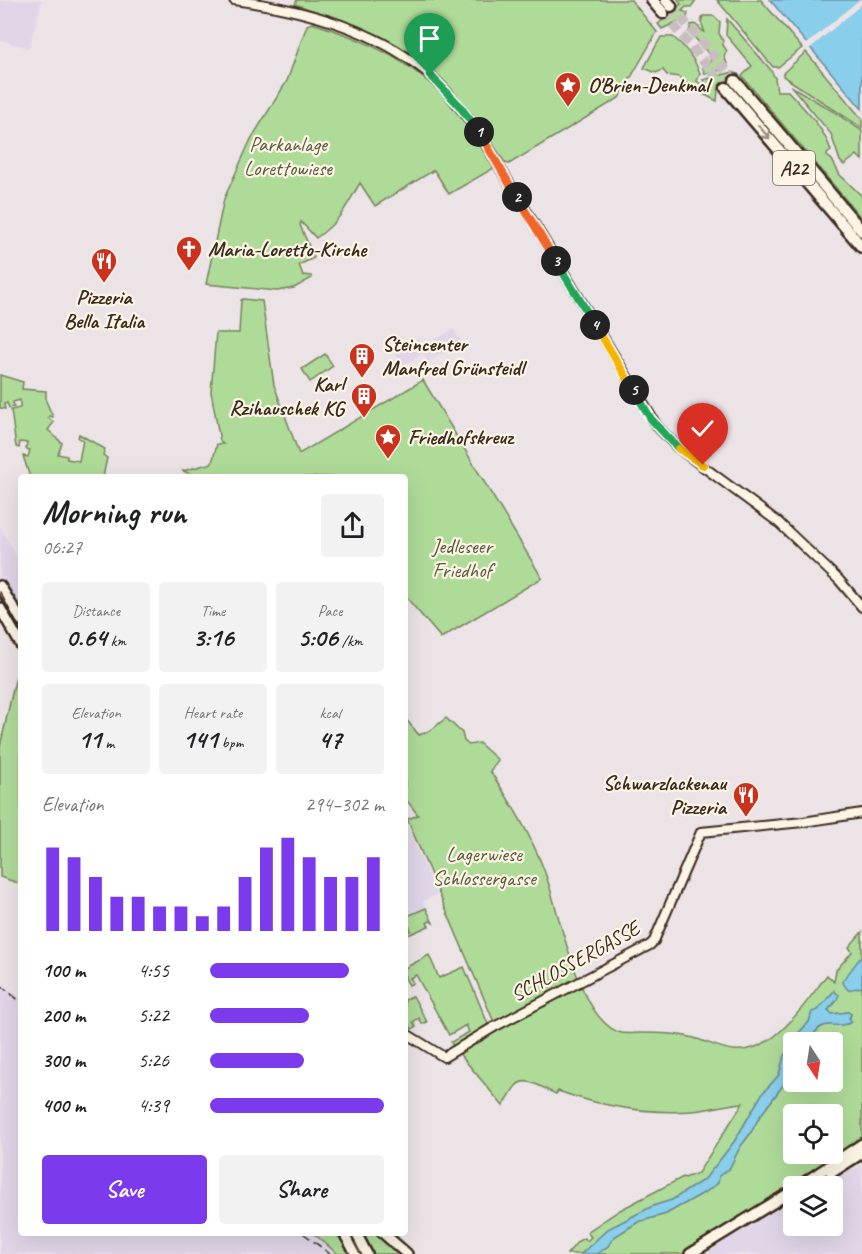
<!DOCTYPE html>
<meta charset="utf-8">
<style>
body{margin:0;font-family:Caveat,sans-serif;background:#f2f2f2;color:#202124;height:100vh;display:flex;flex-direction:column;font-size:22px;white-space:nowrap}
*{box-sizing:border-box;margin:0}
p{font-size:20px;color:#757577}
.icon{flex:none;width:33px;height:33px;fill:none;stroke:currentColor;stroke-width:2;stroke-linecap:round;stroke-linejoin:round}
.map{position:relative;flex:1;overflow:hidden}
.panel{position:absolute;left:18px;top:474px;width:390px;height:762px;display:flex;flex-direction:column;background:#fff;border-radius:6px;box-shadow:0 6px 24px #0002}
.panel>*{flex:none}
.needle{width:39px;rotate:168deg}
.controls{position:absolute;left:783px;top:1032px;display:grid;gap:12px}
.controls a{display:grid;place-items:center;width:60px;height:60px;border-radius:6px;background:#fff;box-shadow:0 6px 24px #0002;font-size:30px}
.pin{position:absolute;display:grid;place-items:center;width:51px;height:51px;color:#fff;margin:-62px -26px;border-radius:50% 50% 50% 0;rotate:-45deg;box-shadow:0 0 6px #0007}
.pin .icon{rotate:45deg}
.km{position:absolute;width:30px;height:30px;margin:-15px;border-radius:50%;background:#222;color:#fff;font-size:16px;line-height:30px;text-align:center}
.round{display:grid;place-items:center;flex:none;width:63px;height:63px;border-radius:6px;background:#f2f2f2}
.headline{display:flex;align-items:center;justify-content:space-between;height:102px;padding:0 24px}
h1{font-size:33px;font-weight:800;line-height:45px}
.stats{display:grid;grid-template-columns:repeat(3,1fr);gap:9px;height:102px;padding:6px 24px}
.stats div{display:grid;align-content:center;border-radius:6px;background:#f2f2f2;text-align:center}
.stats b{font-size:26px;font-weight:800}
.stats small{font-size:16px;font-weight:400}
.stats p{font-size:16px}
.chart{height:168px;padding:12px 24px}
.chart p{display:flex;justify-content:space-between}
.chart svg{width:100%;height:108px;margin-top:6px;stroke:#7c3aed;stroke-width:6}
.button{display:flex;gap:12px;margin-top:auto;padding:12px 24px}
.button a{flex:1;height:69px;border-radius:6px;background:#7c3aed;color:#fff;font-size:24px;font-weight:800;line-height:69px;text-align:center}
.button a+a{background:#f2f2f2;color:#202124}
ul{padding:0 24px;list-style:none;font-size:20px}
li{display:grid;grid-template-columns:96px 72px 1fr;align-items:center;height:45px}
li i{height:15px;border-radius:8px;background:#7c3aed}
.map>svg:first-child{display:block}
.built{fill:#e1d6e8}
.green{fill:#afdb99;stroke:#75825c;stroke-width:1.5;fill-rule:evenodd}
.water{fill:#89ceeb;stroke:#6a8c99;stroke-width:1.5}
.pier{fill:#ece3e7}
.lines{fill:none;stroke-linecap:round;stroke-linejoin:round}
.highway-tunnel{stroke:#c9bebf;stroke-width:10;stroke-dasharray:10 5;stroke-linecap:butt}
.minor-casing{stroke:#3b2a1e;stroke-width:12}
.major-casing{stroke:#3b2a1e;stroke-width:14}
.highway-casing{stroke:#3b2a1e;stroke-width:15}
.minor{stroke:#fcf5e5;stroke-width:8}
.major{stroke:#fcf5e5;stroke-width:9}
.highway{stroke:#fcf5e5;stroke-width:10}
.tram{stroke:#3b2a1e;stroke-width:1.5}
.rail{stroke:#3b2a1e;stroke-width:1.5;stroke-dasharray:9 4.5;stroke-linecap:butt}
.oneway{stroke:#9c9082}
.split-1-casing{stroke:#fff;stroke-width:12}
.split-2-casing{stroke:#fff;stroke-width:12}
.split-3-casing{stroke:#fff;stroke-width:12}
.split-4-casing{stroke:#fff;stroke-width:12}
.split-5-casing{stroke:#fff;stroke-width:12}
.split-6-casing{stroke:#fff;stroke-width:12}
.split-7-casing{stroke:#fff;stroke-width:12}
.split-1{stroke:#22a559;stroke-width:8}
.split-2{stroke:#f0652b;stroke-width:8}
.split-3{stroke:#f0652b;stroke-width:8}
.split-4{stroke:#22a559;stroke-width:8}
.split-5{stroke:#f5b400;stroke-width:8}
.split-6{stroke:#22a559;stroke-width:8}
.split-7{stroke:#f5b400;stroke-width:8}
.labels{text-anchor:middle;stroke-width:4.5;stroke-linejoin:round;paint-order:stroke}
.shield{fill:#fcf5e5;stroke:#75675a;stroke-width:1.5}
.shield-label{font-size:20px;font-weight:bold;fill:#3b2a1e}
.poi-label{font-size:21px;font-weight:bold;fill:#3b2a1e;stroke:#fcf5e5;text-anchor:start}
.park-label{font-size:21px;fill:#58563d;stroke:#fcf5e5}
.street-label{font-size:21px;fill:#3b2a1e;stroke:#fcf5e5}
</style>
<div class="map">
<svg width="862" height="1254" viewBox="0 0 862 1254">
<rect width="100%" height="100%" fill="#ece3e7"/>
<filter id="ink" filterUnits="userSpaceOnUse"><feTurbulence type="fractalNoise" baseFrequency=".0167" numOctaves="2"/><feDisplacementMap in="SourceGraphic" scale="12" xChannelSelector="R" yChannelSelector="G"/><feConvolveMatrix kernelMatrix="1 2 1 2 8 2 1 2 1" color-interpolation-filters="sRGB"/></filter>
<g filter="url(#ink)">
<g class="built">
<polygon points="0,0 42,0 29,48 0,40"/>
<polygon points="453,329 461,342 428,362 423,354 402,366 395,353 419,338 424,346"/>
<polygon points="0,527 21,564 21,633 10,612 0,617"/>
<polygon points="407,824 437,895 423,901 426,908 405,917 405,825"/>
<polygon points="0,982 21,999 21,1233 313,1233 338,1254 0,1254"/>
<polygon points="862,1166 862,1254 704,1254 793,1199 794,1226 832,1226 832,1186 813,1186"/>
</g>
<g class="green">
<path d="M 297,0 L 631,0 L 657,32 L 619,98 L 509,164 L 505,163 C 471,108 437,62 377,35 C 350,22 322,14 295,4 Z"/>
<polygon points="678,0 696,0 691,7 686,7 682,11 688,13 687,17 662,29 658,24 681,4"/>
<polygon points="717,0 761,0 802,48 778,67 773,67"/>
<polygon points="703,16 714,16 720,22 719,33 723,41 723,45 727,51 724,56 728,66 716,72 705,74 702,66 705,61 711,61 709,54 689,31 691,25 695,24 705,33 701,22"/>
<path d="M 727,19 L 770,69 L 775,78 L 777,91 L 788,91 C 804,109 824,127 831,151 L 827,154 L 827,156 L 832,160 L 840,175 L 862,196 L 862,219 L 742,76 L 752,66 L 726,35 Z"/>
<path d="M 312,23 C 377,43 431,71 467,126 C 475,139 489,152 494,168 L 449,194 L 434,170 L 375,206 L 360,183 C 344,210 341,220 316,238 L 301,222 L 300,225 L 314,258 L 299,265 L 303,275 L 311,276 L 312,278 L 294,288 L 277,291 L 206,284 L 224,199 L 251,139 L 287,81 L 307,25 Z"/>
<path d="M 661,37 L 673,37 C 686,47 694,58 700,73 L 697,81 L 704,87 L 706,84 L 703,80 L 733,72 L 738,74 L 718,90 L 717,101 L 693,89 L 679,77 L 667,75 L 663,70 L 656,73 L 644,68 Z"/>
<polygon points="806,52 862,119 862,128 783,76 783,73"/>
<polygon points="791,86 834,112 862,131 862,160 857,155 844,165 840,161 831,134"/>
<polygon points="243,299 262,301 274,385 299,454 423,380 542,578 441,638 405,596 405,477 197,477 183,471 212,463 217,444 223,444 220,441 211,392 216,333 239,333 241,300"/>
<polygon points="325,354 333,366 310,382 302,369"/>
<polygon points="0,375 23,382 22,389 46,391 46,401 53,417 49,416 48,418 54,422 48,430 62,443 58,454 67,456 67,459 79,461 83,440 78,438 79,434 105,449 103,455 107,458 103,477 30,477 23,456 28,457 30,450 26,449 27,443 20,442 19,448 16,447 11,410 20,408 20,400 13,402 14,407 9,408 7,403 4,404 5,409 0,408"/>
<polygon points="21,674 21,884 0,877 0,747 16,676"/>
<path d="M 405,718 L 419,735 L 431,730 L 446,718 L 462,733 L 464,741 L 469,745 L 479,743 L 498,760 L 490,771 C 511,802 531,835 544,870 C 559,909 577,1016 618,1032 C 626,1035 633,1033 640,1033 C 657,1033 674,1033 690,1037 C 703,1040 721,1049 733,1050 C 774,1055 805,1003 827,975 L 834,982 L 836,970 L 852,952 L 849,947 L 862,932 L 862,958 L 842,982 L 854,988 L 862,987 L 862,1140 L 804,1180 L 684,1254 L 597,1254 L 608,1246 L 614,1237 L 638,1222 L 666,1214 L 707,1191 L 718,1183 L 719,1176 L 729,1169 L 740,1147 L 750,1134 L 760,1116 L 793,1072 L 794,1082 L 832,1082 L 832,1042 L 809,1042 C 820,1022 827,1024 848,1024 L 851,1014 L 848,1012 L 832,1014 L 828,1010 L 836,1002 L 834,991 L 818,1010 L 812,1012 L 809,1022 L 795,1037 L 784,1056 L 779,1075 L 762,1094 L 734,1142 L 705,1179 L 672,1200 L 653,1206 L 608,1229 L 581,1254 L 567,1254 L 578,1241 L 584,1238 L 587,1241 L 591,1237 L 587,1232 L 620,1210 L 683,1177 L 685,1178 L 698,1173 L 743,1103 C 726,1104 709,1110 692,1111 C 647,1114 600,1106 558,1091 L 556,1094 C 545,1090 526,1074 516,1086 C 511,1091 508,1100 503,1106 L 453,1046 L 451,1042 L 469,1032 L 466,1025 L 449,1035 L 416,975 L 410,978 L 413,983 L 409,985 L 405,978 L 405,968 L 429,955 L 439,978 L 464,967 L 488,1024 L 479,1030 L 494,1022 L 408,821 L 408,819 L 418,815 L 405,798 ZM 794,1114 L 832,1114 L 832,1154 L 794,1154 Z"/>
<polygon points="426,908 433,923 430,921 427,923 429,926 408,935 406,933 411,930 408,924 405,925 405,917"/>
<polygon points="413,996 427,1022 422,1024 419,1018 413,1022 416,1027 412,1029 405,1019 405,1000"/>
<polygon points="313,1233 338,1233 350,1254 338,1254"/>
<polygon points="363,1233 377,1233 400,1254 374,1254"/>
</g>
<g class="water">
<polygon points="770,0 862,0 862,109"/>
<polygon points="860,958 862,958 862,987 848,990 842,982"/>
<path d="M 834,991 L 839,995 L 836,1001 L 828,1010 L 832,1014 L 848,1012 L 851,1014 L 849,1018 L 852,1022 C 831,1032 824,1013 809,1042 L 794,1042 L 793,1072 L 760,1116 L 750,1134 L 740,1147 L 729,1169 L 719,1176 L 718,1183 L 707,1191 L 666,1214 L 638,1222 L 614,1237 L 608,1246 L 597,1254 L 581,1254 L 608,1229 L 653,1206 L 672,1200 L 705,1179 L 734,1142 L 762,1094 L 779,1075 L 784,1056 L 795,1037 L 809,1022 L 812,1012 L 818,1010 Z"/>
</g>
<polygon class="pier" points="859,0 862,0 862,4 808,50 804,46"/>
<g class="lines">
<g class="highway-tunnel">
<polyline points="671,6 735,81"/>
<polyline points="663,13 726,88"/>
</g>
<g class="minor-casing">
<g id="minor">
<path d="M 234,0 C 302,9 377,29 430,75 C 450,93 465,113 480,135 L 657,426 L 678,448 L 778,522 L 839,580 L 862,607"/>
<polyline points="405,1033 444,1057 494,1027 650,945 654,941 701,832 803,822 862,813"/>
</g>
</g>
<g class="major-casing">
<g id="major">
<polyline points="0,586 21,620"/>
<polyline points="0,608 21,645"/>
<polyline points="831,1173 862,1153"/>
<polyline points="799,1186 862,1144"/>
<polyline points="344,1233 356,1254"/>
<polyline points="356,1233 367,1254"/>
<polyline points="383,1233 407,1254"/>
<polyline points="690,1254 794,1190"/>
</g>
</g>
<g class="highway-casing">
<g id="highway">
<polyline points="652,0 663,13"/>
<polyline points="666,0 671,6"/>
<polyline points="735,81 862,231"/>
<polyline points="726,88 862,247"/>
</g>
</g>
<use href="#minor" class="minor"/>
<use href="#major" class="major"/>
<use href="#highway" class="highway"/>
<g class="tram">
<polyline points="0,592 21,631"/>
<polyline points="349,1233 360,1254"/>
</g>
<g class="rail">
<polyline points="0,985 21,1002"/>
<polyline points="303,1233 330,1254"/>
</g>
</g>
<defs><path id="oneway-shaft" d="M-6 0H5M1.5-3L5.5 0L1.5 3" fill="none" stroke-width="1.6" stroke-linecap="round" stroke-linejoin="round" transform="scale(1.5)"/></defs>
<use class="oneway" href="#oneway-shaft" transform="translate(764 132) rotate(50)"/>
</g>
<g class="lines" filter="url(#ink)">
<g class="split-1-casing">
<polyline id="split-1" points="430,75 458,104 479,132"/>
</g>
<g class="split-2-casing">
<polyline id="split-2" points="479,132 517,197"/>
</g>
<g class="split-3-casing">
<polyline id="split-3" points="517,197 556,261"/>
</g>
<g class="split-4-casing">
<polyline id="split-4" points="556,261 595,325"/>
</g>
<g class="split-5-casing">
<polyline id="split-5" points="595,325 634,390"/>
</g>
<g class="split-6-casing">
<polyline id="split-6" points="634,390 651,419 679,449"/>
</g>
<g class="split-7-casing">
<polyline id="split-7" points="679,449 703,465"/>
</g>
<use href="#split-1" class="split-1"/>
<use href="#split-2" class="split-2"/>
<use href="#split-3" class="split-3"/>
<use href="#split-4" class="split-4"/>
<use href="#split-5" class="split-5"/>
<use href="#split-6" class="split-6"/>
<use href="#split-7" class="split-7"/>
</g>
<defs>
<g id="sight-pin" transform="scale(1.35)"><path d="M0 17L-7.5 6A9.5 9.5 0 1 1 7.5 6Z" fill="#c8321e" stroke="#fcf5e5"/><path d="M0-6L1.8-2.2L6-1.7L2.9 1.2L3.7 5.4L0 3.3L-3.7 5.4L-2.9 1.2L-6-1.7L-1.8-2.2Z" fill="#fff"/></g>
<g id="church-pin" transform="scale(1.35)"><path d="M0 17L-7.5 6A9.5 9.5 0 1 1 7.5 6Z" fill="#c8321e" stroke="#fcf5e5"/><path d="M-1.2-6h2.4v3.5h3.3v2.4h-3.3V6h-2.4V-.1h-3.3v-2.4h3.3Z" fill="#fff"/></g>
<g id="restaurant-pin" transform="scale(1.35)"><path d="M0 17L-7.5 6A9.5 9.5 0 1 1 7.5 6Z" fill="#c8321e" stroke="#fcf5e5"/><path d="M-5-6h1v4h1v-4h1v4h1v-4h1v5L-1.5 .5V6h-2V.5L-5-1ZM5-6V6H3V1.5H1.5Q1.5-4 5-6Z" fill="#fff"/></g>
<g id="building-pin" transform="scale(1.35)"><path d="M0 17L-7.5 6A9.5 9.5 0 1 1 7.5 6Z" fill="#c8321e" stroke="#fcf5e5"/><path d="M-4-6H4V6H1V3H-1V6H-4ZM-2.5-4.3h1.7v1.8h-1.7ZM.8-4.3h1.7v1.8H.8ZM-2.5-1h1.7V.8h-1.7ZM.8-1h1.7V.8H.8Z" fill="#fff"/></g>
</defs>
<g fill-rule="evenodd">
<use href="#sight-pin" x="568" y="85"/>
<use href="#church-pin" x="189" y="249"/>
<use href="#restaurant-pin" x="104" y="261"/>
<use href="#building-pin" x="362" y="356"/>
<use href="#building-pin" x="364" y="396"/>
<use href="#sight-pin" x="388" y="437"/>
<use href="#restaurant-pin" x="746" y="795"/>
</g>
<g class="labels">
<rect class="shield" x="773" y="151" width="42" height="34" rx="4.5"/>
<g class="shield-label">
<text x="794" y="175">A22</text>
</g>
<g class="poi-label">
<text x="588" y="92">O'Brien-Denkmal</text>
<text x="208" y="256">Maria-Loretto-Kirche</text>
<text x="104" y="304" text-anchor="middle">Pizzeria<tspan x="104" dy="24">Bella Italia</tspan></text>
<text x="382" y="351">Steincenter<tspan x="382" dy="24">Manfred Grünsteidl</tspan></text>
<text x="344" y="391" text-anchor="end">Karl<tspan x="344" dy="24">Rzihauschek KG</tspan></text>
<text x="408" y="444">Friedhofskreuz</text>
<text x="726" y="790" text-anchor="end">Schwarzlackenau<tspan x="726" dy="24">Pizzeria</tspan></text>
</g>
<g class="park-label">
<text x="288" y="151">Parkanlage<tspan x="288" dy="24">Lorettowiese</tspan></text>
<text x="462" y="553">Jedleseer<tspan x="462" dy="24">Friedhof</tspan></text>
<text x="484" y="861">Lagerwiese<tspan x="484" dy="24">Schlossergasse</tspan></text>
</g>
<g class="street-label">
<text transform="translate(575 961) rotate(-29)" y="7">SCHLOSSERGASSE</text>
</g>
</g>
</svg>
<div class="controls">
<a><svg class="needle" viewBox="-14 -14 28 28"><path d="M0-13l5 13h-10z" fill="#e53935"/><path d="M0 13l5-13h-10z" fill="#757577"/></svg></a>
<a><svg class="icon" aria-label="locate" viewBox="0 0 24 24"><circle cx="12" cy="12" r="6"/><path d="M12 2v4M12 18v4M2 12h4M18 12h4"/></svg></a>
<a><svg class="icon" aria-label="layers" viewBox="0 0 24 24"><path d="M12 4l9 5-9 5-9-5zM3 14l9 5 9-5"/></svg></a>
</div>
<div class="pin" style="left:430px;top:75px;background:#1e9e55"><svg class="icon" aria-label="arrive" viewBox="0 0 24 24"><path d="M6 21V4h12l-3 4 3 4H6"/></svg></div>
<div class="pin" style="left:703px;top:465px;background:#d93025"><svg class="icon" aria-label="check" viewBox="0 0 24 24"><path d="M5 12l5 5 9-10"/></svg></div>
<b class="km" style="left:479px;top:132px">1</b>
<b class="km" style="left:517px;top:197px">2</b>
<b class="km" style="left:556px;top:261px">3</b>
<b class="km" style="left:595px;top:325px">4</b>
<b class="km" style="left:634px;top:390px">5</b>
<section class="panel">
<div class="headline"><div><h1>Morning run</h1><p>06:27</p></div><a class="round"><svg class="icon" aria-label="share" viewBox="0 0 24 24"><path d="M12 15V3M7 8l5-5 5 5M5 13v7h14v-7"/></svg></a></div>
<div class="stats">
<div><p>Distance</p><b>0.64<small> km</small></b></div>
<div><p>Time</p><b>3:16</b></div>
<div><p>Pace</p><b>5:06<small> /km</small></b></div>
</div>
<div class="stats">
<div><p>Elevation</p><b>11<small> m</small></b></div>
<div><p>Heart rate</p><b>141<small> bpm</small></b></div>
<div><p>kcal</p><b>47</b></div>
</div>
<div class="chart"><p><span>Elevation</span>294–302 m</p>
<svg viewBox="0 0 160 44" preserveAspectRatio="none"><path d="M5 44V10M15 44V14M25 44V22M35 44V30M45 44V30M55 44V34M65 44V34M75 44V38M85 44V34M95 44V22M105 44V10M115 44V6M125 44V14M135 44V22M145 44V22M155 44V14"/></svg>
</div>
<ul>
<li><b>100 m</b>4:55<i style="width:80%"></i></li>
<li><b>200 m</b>5:22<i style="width:57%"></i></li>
<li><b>300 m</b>5:26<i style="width:54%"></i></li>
<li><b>400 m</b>4:39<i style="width:100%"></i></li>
</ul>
<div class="button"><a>Save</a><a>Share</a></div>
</section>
</div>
